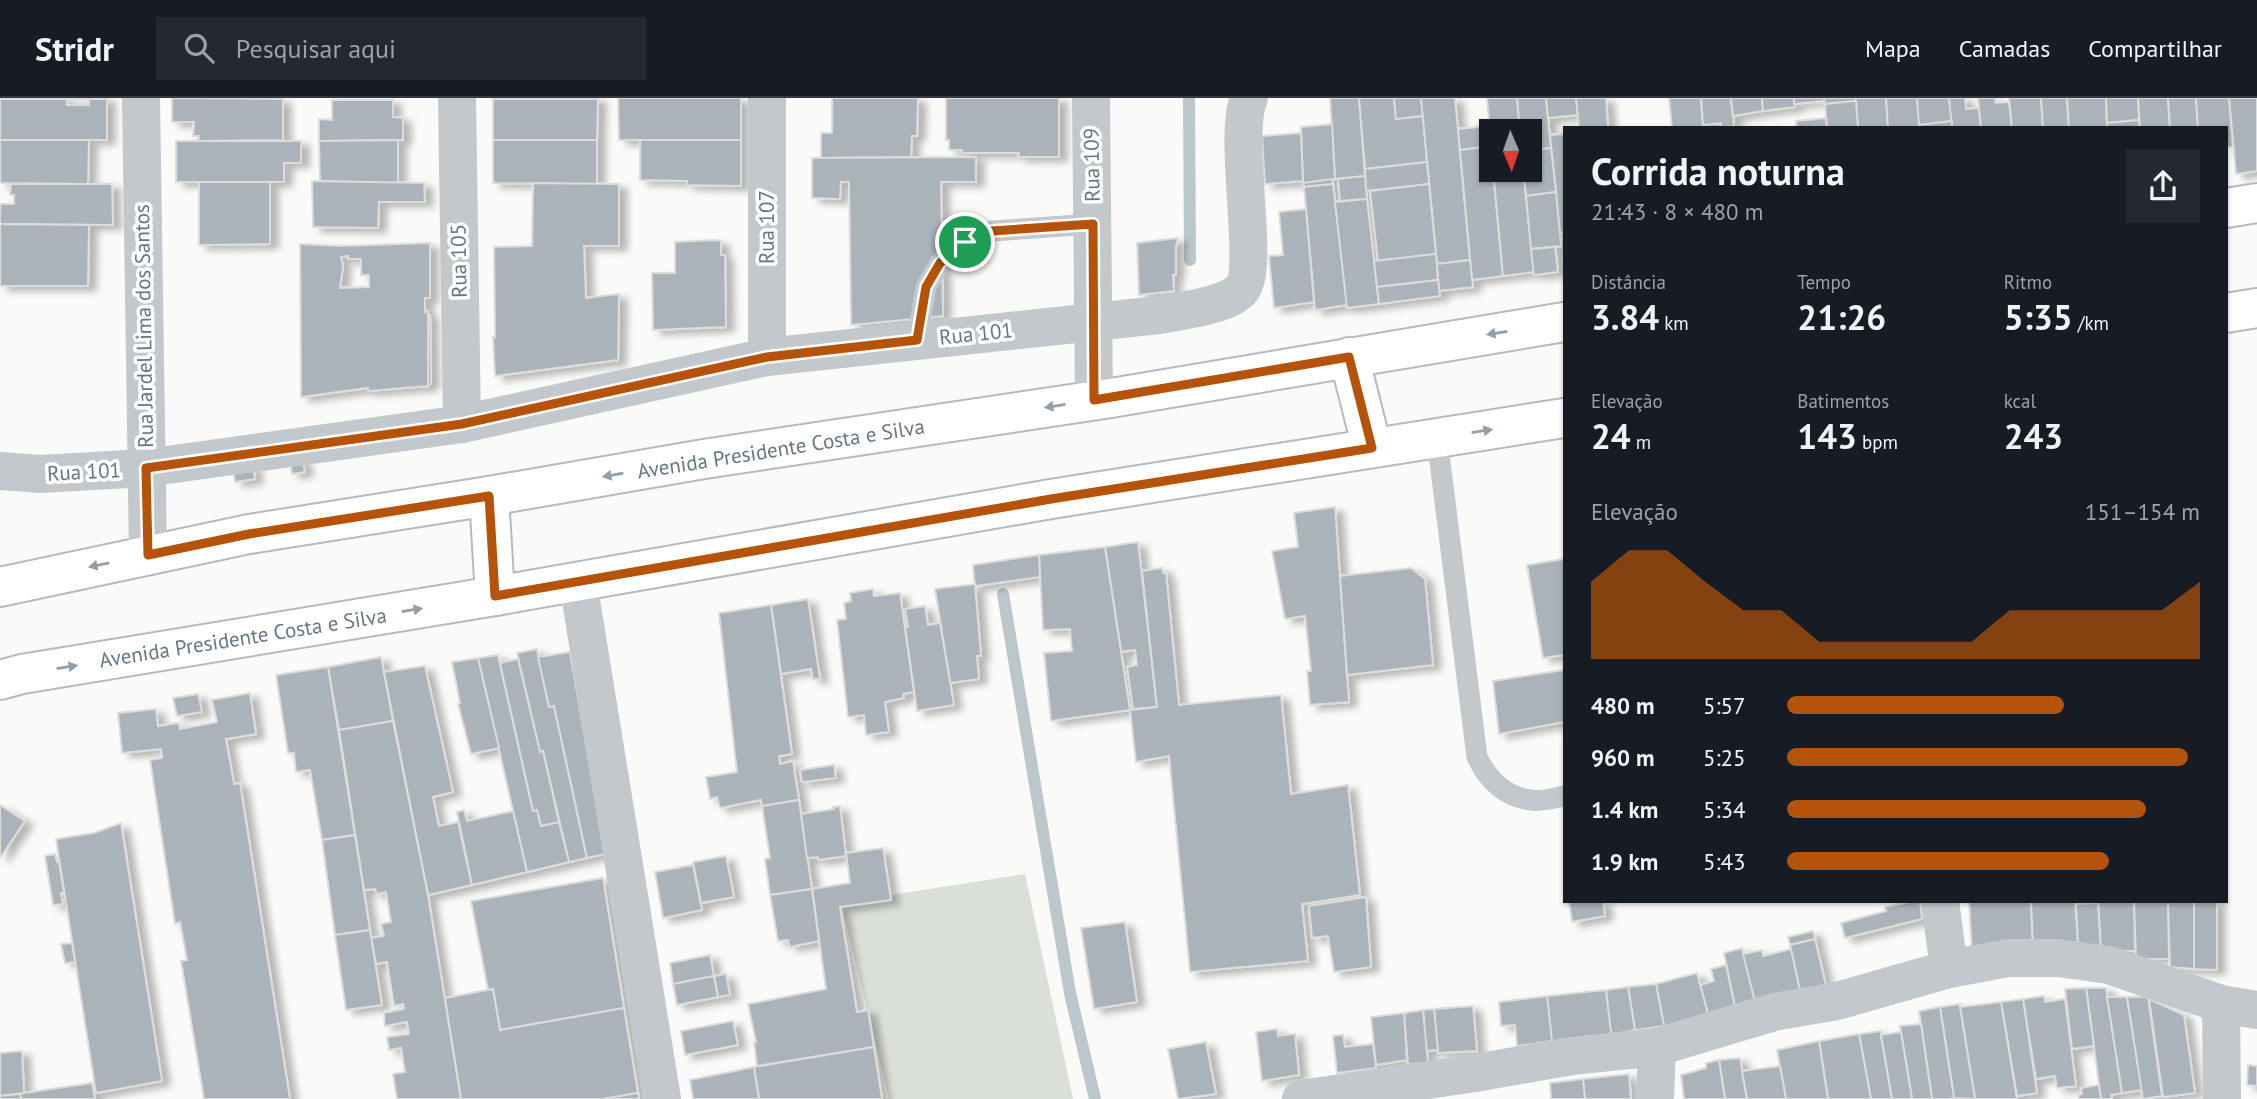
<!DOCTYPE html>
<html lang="pt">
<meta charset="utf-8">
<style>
body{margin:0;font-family:"PT Sans",sans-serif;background:#242831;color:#f1f3f6;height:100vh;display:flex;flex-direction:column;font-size:26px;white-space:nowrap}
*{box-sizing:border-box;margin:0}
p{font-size:23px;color:#9ea1a6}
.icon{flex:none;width:38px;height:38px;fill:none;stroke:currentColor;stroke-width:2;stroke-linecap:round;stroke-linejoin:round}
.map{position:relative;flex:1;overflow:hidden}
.details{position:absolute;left:1563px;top:28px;width:665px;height:777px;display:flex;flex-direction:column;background:#171b24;border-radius:0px;box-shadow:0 2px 5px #0004}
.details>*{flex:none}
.needle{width:46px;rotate:178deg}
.tools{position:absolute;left:1479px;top:21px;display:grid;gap:14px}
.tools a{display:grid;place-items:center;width:63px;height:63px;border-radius:0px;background:#171b24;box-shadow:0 2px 5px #0004;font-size:35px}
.pin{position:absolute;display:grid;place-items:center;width:60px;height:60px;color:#fff;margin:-30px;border:4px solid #fff;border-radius:50%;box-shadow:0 2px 7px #0007}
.round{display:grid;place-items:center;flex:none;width:74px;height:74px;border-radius:0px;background:#242831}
.overview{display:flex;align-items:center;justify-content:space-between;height:119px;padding:0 28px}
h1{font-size:38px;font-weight:700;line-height:52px}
.figures{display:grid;grid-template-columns:repeat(3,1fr);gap:10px;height:119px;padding:7px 28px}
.figures div{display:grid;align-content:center}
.figures b{font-size:35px;font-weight:700}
.figures small{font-size:19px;font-weight:400}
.figures p{font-size:19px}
.chart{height:196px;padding:14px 28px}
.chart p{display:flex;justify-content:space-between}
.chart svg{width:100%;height:126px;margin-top:7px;fill:#b45309;opacity:.7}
ul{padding:0 28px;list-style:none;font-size:23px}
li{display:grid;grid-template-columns:112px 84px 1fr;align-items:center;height:52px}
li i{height:18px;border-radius:9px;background:#b45309}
header{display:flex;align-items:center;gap:42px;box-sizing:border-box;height:98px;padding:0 35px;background:#171b24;border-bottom:2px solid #363941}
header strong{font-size:33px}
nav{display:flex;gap:38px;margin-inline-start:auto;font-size:24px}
.search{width:490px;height:63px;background:#242831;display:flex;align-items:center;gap:18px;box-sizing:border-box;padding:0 24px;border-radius:0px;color:#9ea1a6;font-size:26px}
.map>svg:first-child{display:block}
.green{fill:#dadfd7}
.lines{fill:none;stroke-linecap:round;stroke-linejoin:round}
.stream{stroke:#bbc7cb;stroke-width:12}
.building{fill:#aab3b9;stroke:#dcdcda;stroke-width:2;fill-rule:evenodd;filter:url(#shadow)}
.primary-casing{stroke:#b5babe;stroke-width:42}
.service{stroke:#c3c8cc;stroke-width:21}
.minor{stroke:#c3c8cc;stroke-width:38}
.primary{stroke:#fff;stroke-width:38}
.oneway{fill:#939fa8}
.route-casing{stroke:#fff;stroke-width:14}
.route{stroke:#b45309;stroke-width:9}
.labels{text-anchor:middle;stroke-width:7;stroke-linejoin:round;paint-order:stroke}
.street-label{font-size:21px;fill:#657683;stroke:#fff}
</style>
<header>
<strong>Stridr</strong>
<div class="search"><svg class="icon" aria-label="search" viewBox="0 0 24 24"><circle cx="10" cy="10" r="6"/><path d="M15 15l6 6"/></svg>Pesquisar aqui</div>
<nav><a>Mapa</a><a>Camadas</a><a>Compartilhar</a></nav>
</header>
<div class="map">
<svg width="2257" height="1001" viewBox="0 0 2257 1001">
<defs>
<filter id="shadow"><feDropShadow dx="8" dy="4.5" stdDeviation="3.5" flood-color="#0004"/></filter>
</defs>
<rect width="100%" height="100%" fill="#fafaf8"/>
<polygon class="green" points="1025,776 1073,1001 889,1001 841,805"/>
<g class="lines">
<g class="stream">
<polyline points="1189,0 1190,162"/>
<polyline points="1003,496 1070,895 1095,1001"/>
</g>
</g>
<g class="building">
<polygon points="107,0 107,1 7,1 7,0"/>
<polygon points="172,0 283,1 283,42 198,43 199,38 193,38 194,24 172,24"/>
<polygon points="600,0 598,1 493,1 493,0"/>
<polygon points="618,0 741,0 741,42 619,42"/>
<polygon points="832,0 918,0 917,38 912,38 911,59 821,60 821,35 832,35"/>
<polygon points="946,0 1059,0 1059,59 1018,59 1019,55 962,55 962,52 949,52 949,42 946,42"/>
<polygon points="1330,0 1359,0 1365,78 1335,81"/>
<polygon points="1359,0 1394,0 1396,21 1423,18 1427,64 1365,71"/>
<polygon points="1394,0 1421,0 1423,18 1396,21"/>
<polygon points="1421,0 1455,0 1470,162 1437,166"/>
<polygon points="1487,0 1517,0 1520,33 1491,33 1491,46"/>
<polygon points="1517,0 1546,0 1551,50 1530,53 1530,33 1520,33"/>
<polygon points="1546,0 1576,0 1578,17 1548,20"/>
<polygon points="1576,0 1606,0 1608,30 1579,30"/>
<polygon points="1669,0 1701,0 1703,30 1672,30"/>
<polygon points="1701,0 1731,0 1734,28 1721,29 1721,25 1703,27"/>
<polygon points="1731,0 1762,0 1763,13 1733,18"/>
<polygon points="1762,0 1794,0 1795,9 1763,13"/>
<polygon points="1794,0 1824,0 1825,3 1794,6"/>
<polygon points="1824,0 1855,0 1856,3 1825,6"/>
<polygon points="1855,0 1886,0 1888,30 1858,30"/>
<polygon points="1886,0 1917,0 1920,30 1888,30"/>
<polygon points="1917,0 1949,0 1952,23 1919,27"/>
<polygon points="1949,0 1965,0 1966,11 1979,10 1981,30 1952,30"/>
<polygon points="1978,0 1995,0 1996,5 2009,4 2012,30 1981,30"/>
<polygon points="2009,0 2041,0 2043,30 2012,30"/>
<polygon points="2041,0 2067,0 2069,30 2043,30"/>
<polygon points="2067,0 2106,0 2107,30 2069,30"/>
<polygon points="2106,0 2138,0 2139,22 2107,25"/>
<polygon points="2138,0 2168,0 2170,30 2140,30"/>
<polygon points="2168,0 2196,0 2198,30 2170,30"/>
<polygon points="2196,0 2229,0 2233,49 2226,49 2226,30 2198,30"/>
<polygon points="2229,0 2257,0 2257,73 2236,76"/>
<polygon points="0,1 67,1 67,7 89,7 89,1 107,1 107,42 0,42"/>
<polygon points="493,1 598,1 597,42 493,42"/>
<polygon points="332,2 393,2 393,19 403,20 403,42 319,43 319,21 332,22"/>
<polygon points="1856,3 1858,30 1827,30 1825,6"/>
<polygon points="1826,20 1827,30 1797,30 1796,23"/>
<polygon points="2139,22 2140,30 2107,30 2107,25"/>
<polygon points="1952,23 1952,30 1920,30 1919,27"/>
<polygon points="1332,26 1335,81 1303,85 1301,29"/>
<polygon points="1489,28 1491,48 1460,52 1458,31"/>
<polygon points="1301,35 1303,83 1265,86 1262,38"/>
<polygon points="1564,36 1564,135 1560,135 1550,37"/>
<polygon points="0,42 89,42 88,86 0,85"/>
<polygon points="398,42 398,85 320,83 319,43"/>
<polygon points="493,42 597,42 597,86 493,85"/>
<polygon points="640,42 741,42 741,88 687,87 687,83 640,82"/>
<polygon points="176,43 301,43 301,65 284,65 284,84 176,84"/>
<polygon points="1491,48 1491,72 1493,72 1503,178 1472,182 1460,52"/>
<polygon points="1551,50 1556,94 1526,98 1523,72 1530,72 1530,66 1535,65 1534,52"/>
<polygon points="976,59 976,84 941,84 943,218 851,227 849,84 841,84 840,101 812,100 812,60"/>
<polygon points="1427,64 1429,86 1366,93 1365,71"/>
<polygon points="1493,72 1523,72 1534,174 1503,178"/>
<polygon points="1365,78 1367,101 1340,103 1338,81"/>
<polygon points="1332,81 1333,86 1304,89 1303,85"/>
<polygon points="312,83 424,85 425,104 379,104 378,130 313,129"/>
<polygon points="199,84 270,84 270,146 199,147"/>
<polygon points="533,85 619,86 619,148 584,148 586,200 619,196 618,262 495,278 493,239 495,239 494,149 532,148"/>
<polygon points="11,86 112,86 113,127 0,126 0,106 14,106 14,97 10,97"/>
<polygon points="1333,86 1347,207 1315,212 1304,89"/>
<polygon points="1429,86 1436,156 1378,163 1370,93"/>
<polygon points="1556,94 1561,148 1531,151 1526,98"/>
<polygon points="1367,101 1379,206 1347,210 1335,104"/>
<polygon points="1306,111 1314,204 1274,210 1269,158 1283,157 1279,114"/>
<polygon points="0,126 89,127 88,188 0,188"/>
<polygon points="1178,140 1176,149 1176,177 1173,177 1174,193 1139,197 1137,145"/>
<polygon points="714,142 721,143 721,157 725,157 726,229 653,232 652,175 675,175 675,144"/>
<path d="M 430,145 L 430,200 L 425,200 L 425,214 L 428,213 L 428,288 L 368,293 L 368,290 L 301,299 L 300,146 L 341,148 ZM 348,158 L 348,161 L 361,161 L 361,177 L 369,177 L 369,189 L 340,190 L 343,168 L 341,159 Z"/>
<polygon points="1555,149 1558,174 1534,177 1531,151"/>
<polygon points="1436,156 1438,182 1377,189 1374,163"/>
<polygon points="1470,162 1473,189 1439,193 1437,166"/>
<polygon points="1438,182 1440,198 1379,206 1377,189"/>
<polygon points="428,217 430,217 431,285 428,288"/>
<polygon points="302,360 305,374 292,376 290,363"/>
<polygon points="253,367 255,381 235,384 233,370"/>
<polygon points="1335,409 1349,604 1310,607 1307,573 1311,573 1305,518 1285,521 1272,453 1298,449 1294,415"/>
<polygon points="1138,444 1157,609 1133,611 1127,569 1137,567 1135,552 1121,554 1105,449"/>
<polygon points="1105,449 1130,612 1051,623 1044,555 1072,553 1070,531 1043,532 1039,457"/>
<polygon points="1039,457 1040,479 975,488 973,467"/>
<polygon points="1564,461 1564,557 1543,560 1527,467"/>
<polygon points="1162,470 1163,475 1166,475 1179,607 1281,597 1291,696 1348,687 1360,797 1302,806 1308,863 1190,874 1169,658 1136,664 1130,612 1157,609 1142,473"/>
<polygon points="1411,470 1425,481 1433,567 1347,577 1340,478"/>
<polygon points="975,486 981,558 977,558 979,581 950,585 935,491"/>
<polygon points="873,491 874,498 900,495 914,594 903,596 904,600 885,604 889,634 866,637 864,617 848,619 837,522 846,521 844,505 851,503 850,495"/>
<polygon points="808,501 820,581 813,581 811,571 781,576 771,507"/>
<polygon points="771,507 792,656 779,658 780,666 793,663 799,702 762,708 761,702 720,710 717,699 710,701 706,679 737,674 719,515"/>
<polygon points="925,508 928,527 940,525 954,607 917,613 905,529 908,529 905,511"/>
<polygon points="537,551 549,609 554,608 587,760 569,764 543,653 540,654 517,555"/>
<polygon points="570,554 605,756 587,760 554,608 549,609 538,559"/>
<polygon points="498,557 533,713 537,712 541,728 559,724 569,764 527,774 478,560"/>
<polygon points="381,559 393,623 339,632 328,569"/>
<polygon points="478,560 499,650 471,656 458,606 460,605 452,564"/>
<polygon points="518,561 540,654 543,653 559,724 541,728 537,712 533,713 500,565"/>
<polygon points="425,568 453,694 433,699 439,728 458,724 472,787 428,797 384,574"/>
<polygon points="328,569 355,737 322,742 310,672 296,674 294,655 288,655 276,577"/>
<polygon points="1564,572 1564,624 1499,636 1493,583"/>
<polygon points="250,595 256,636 226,641 234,686 240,685 290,1001 204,1001 181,863 187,862 180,824 175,826 150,662 162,660 161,651 122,655 118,615 156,611 158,628 179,625 180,631 217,624 212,602"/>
<polygon points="198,596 202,614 177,618 173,600"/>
<polygon points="393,623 428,797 461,1001 397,1001 393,976 405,974 401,950 389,952 387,939 409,936 407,924 385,928 384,915 404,911 403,906 394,908 387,864 376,866 371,840 384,838 381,826 391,824 386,794 377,796 375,791 364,792 339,632"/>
<polygon points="834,667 836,680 802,684 800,672"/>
<polygon points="799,702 812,791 770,797 765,761 770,760 762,708"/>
<polygon points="0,707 25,723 0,760"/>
<polygon points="840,708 846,758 818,762 818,759 807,760 801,716 834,711 833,709"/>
<polygon points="464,712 467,723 513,713 527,774 472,787 457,714"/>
<polygon points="121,725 162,983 96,995 56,741 94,735"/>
<polygon points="355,737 370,832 335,837 322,742"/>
<polygon points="883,750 891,802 840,809 857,914 868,912 874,949 757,968 754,944 756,944 748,906 826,891 812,791 850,785 846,755"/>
<polygon points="55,756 57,764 59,763 64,795 61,795 63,806 53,807 45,758"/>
<polygon points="726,758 734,799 701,805 693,764"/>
<polygon points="693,767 702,812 663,820 655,774"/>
<polygon points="603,780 624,910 500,932 493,891 488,892 471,803"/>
<polygon points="812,791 819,843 790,849 788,842 778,843 770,797"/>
<polygon points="1366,799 1371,869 1334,874 1328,838 1312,840 1309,808"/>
<polygon points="1569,803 1603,803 1605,818 1572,824"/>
<polygon points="1914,803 1920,803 1922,821 1845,840 1841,825 1886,813 1885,809"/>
<polygon points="1969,803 2031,803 2033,852 1972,854"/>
<polygon points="2031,803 2075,803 2078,844 2033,845"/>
<polygon points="2075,803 2098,803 2098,805 2076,806"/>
<polygon points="2098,803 2134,803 2135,853 2101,853"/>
<polygon points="2134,803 2168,803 2169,861 2136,861"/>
<polygon points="2168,803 2194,803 2194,871 2170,869"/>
<polygon points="2194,803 2217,803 2217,872 2194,871"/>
<polygon points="2098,805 2101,853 2078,844 2076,806"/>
<polygon points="1125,824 1137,904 1094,911 1081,830"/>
<polygon points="370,832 382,907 346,912 335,837"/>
<polygon points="1813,833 1815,841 1790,847 1788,839"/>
<polygon points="1815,841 1827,892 1801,898 1790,847"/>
<polygon points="72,845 75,864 65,865 61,846"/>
<polygon points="1742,850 1757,909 1736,914 1724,855"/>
<polygon points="1791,851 1800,893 1755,904 1743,856 1762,852 1763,858"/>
<polygon points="710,857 714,878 673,886 670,865"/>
<polygon points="1726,867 1736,914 1709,920 1700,887 1714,883 1711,871"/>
<polygon points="1697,875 1709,920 1664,928 1656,886"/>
<polygon points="726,876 730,897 718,899 714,878"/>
<polygon points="714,878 718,899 677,907 673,886"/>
<polygon points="1656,886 1664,928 1635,932 1628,889"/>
<polygon points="1628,889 1635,932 1611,937 1606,892"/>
<polygon points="2086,890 2106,890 2122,995 2111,997 2112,1001 2101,1001"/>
<polygon points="2086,890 2094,948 2072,951 2065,891"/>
<polygon points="493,891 500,932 624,910 638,995 603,1001 461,1001 445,900"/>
<polygon points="1606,892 1612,943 1552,949 1547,898"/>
<polygon points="1547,898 1552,943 1517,948 1515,927 1501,928 1499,904"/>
<polygon points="2044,898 2045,904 2065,901 2076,988 2057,990 2055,978 2036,981 2023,901"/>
<polygon points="2107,899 2127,899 2142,992 2122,995"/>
<polygon points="2127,899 2148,899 2162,998 2143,1001"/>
<polygon points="2023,901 2037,995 2017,998 2001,904"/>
<polygon points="2149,901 2184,917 2195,995 2163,999"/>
<polygon points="2001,904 2017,1001 1975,1001 1960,909"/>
<polygon points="1960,906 1960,909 1975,1001 1954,1000 1940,909"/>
<polygon points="1473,908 1477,953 1438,955 1434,911"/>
<polygon points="1940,909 1954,1000 1949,1001 1932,1001 1919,913"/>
<polygon points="1434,911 1438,952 1426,953 1423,912"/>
<polygon points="1423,912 1428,965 1408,966 1404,915"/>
<polygon points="1404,915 1407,962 1376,967 1371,919"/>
<polygon points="733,923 738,947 685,957 681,933"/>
<polygon points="1921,926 1932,1001 1912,1001 1901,934 1900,928"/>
<polygon points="1277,931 1278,938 1295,936 1299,977 1262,983 1256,934"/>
<polygon points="1881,933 1881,937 1892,1001 1871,1001 1859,936"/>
<polygon points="1901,934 1912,1001 1892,1001 1881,937"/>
<polygon points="1859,936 1871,1001 1828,1001 1819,943"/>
<polygon points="1343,937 1345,949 1373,946 1376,970 1337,975 1333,938"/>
<polygon points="1819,943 1828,1001 1786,1001 1777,952"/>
<polygon points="1206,944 1216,996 1178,1001 1168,951"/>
<polygon points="874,949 882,1001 759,1001 754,969"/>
<polygon points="22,953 24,995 0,998 0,955"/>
<polygon points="1740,960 1747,1001 1725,1001 1719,962"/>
<polygon points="1719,962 1725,1001 1684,1001 1681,977 1706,970 1706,965"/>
<polygon points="2248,967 2257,968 2257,988 2247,987"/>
<polygon points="1780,968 1786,1001 1747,1001 1742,973"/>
<polygon points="754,969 759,1001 693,1001 690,982"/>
<polygon points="1629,976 1631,1001 1585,1001 1583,981"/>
<polygon points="1583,981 1585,1001 1551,1001 1550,985"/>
<polygon points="92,985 95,1001 21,1001 20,996 24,995"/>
<polygon points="2099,987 2101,1001 2079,1001 2078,997 2082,996 2081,990"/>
<polygon points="638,995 639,1001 603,1001"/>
<polygon points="20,996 21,1001 0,1001 0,998"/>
</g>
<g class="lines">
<g class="primary-casing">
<g id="primary">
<polyline points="2226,110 2257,105"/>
<polyline points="2226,215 2257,210"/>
<polyline points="1349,259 1372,350"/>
<polyline points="489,398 495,498"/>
<polyline points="0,489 249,436 489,398 704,361 1111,300 1564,224"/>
<polyline points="0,582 22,576 495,498 1051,401 1564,320"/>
</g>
</g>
<g class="service">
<polyline points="917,242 926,189 940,165 965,144 992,133 1093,126"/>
<path d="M 1437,340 L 1477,659 C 1488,682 1505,699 1531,702 C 1541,704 1554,700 1564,698"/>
</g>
<g class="minor">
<polyline points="141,0 148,457"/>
<polyline points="457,0 462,326"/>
<polyline points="1091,0 1094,302"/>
<polyline points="767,259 767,0"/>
<path d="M 0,373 L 40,376 L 146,370 L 462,326 L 767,259 L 1159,217 C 1180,213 1226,208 1241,192 C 1261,171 1232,40 1249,0"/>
<polyline points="578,484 662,1001"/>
<polyline points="1940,803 1949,871"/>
<polyline points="2221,906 2222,1001"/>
<polyline points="1301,1001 1475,975 1572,958 1657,949"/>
<polyline points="1655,1001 1657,949 1774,914 1837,903 1949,871 2008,860 2058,860 2109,867 2221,906 2257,912"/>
</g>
<use href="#primary" class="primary"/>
</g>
<defs><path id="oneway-solid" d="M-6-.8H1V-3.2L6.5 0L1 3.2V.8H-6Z" transform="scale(1.75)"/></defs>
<g class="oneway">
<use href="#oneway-solid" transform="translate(1497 235) rotate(171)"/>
<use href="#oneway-solid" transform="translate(1055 308) rotate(171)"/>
<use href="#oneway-solid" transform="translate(1482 333) rotate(-9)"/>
<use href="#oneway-solid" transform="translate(613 377) rotate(170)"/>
<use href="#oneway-solid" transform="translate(99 467) rotate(168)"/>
<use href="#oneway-solid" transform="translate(412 512) rotate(-9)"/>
<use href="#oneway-solid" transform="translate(67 569) rotate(-9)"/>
</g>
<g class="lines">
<g class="route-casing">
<polygon id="route" points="1093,126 1094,302 1349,259 1372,350 1051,401 495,498 489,398 249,436 148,457 146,370 462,326 767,259 917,242 926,189 940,165 965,144 992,133"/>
</g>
<use href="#route" class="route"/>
</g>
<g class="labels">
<g class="street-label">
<text transform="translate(1092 67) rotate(-91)" y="7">Rua 109</text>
<text transform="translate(767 129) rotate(-90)" y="7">Rua 107</text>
<text transform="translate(459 163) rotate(-91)" y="7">Rua 105</text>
<text transform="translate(144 228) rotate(-91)" y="7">Rua Jardel Lima dos Santos</text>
<text transform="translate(976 236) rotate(-6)" y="7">Rua 101</text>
<text transform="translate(781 351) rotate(-9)" y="7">Avenida Presidente Costa e Silva</text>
<text transform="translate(84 374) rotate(-3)" y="7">Rua 101</text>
<text transform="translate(243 540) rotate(-9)" y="7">Avenida Presidente Costa e Silva</text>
</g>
</g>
</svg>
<div class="tools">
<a><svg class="needle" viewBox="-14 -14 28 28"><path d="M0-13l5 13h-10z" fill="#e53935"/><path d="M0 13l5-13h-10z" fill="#9ea1a6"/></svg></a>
</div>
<div class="pin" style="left:965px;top:144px;background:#1e9e55"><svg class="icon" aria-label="arrive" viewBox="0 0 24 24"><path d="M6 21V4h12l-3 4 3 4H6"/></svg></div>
<section class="details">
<div class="overview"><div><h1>Corrida noturna</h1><p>21:43 · 8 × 480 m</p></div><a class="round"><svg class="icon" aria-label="share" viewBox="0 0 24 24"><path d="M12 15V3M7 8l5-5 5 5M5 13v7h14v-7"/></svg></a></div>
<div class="figures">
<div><p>Distância</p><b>3.84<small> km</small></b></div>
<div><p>Tempo</p><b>21:26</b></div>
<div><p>Ritmo</p><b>5:35<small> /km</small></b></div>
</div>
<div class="figures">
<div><p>Elevação</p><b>24<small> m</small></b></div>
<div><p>Batimentos</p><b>143<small> bpm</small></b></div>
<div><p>kcal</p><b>243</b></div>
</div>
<div class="chart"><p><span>Elevação</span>151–154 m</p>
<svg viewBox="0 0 160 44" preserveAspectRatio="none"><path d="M0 44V17L10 6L20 6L30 17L40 27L50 27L60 38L70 38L80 38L90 38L100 38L110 27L120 27L130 27L140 27L150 27L160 17V44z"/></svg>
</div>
<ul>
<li><b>480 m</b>5:57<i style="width:67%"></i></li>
<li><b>960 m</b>5:25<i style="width:97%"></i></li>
<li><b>1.4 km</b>5:34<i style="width:87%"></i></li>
<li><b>1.9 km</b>5:43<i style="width:78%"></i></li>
</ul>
</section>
</div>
